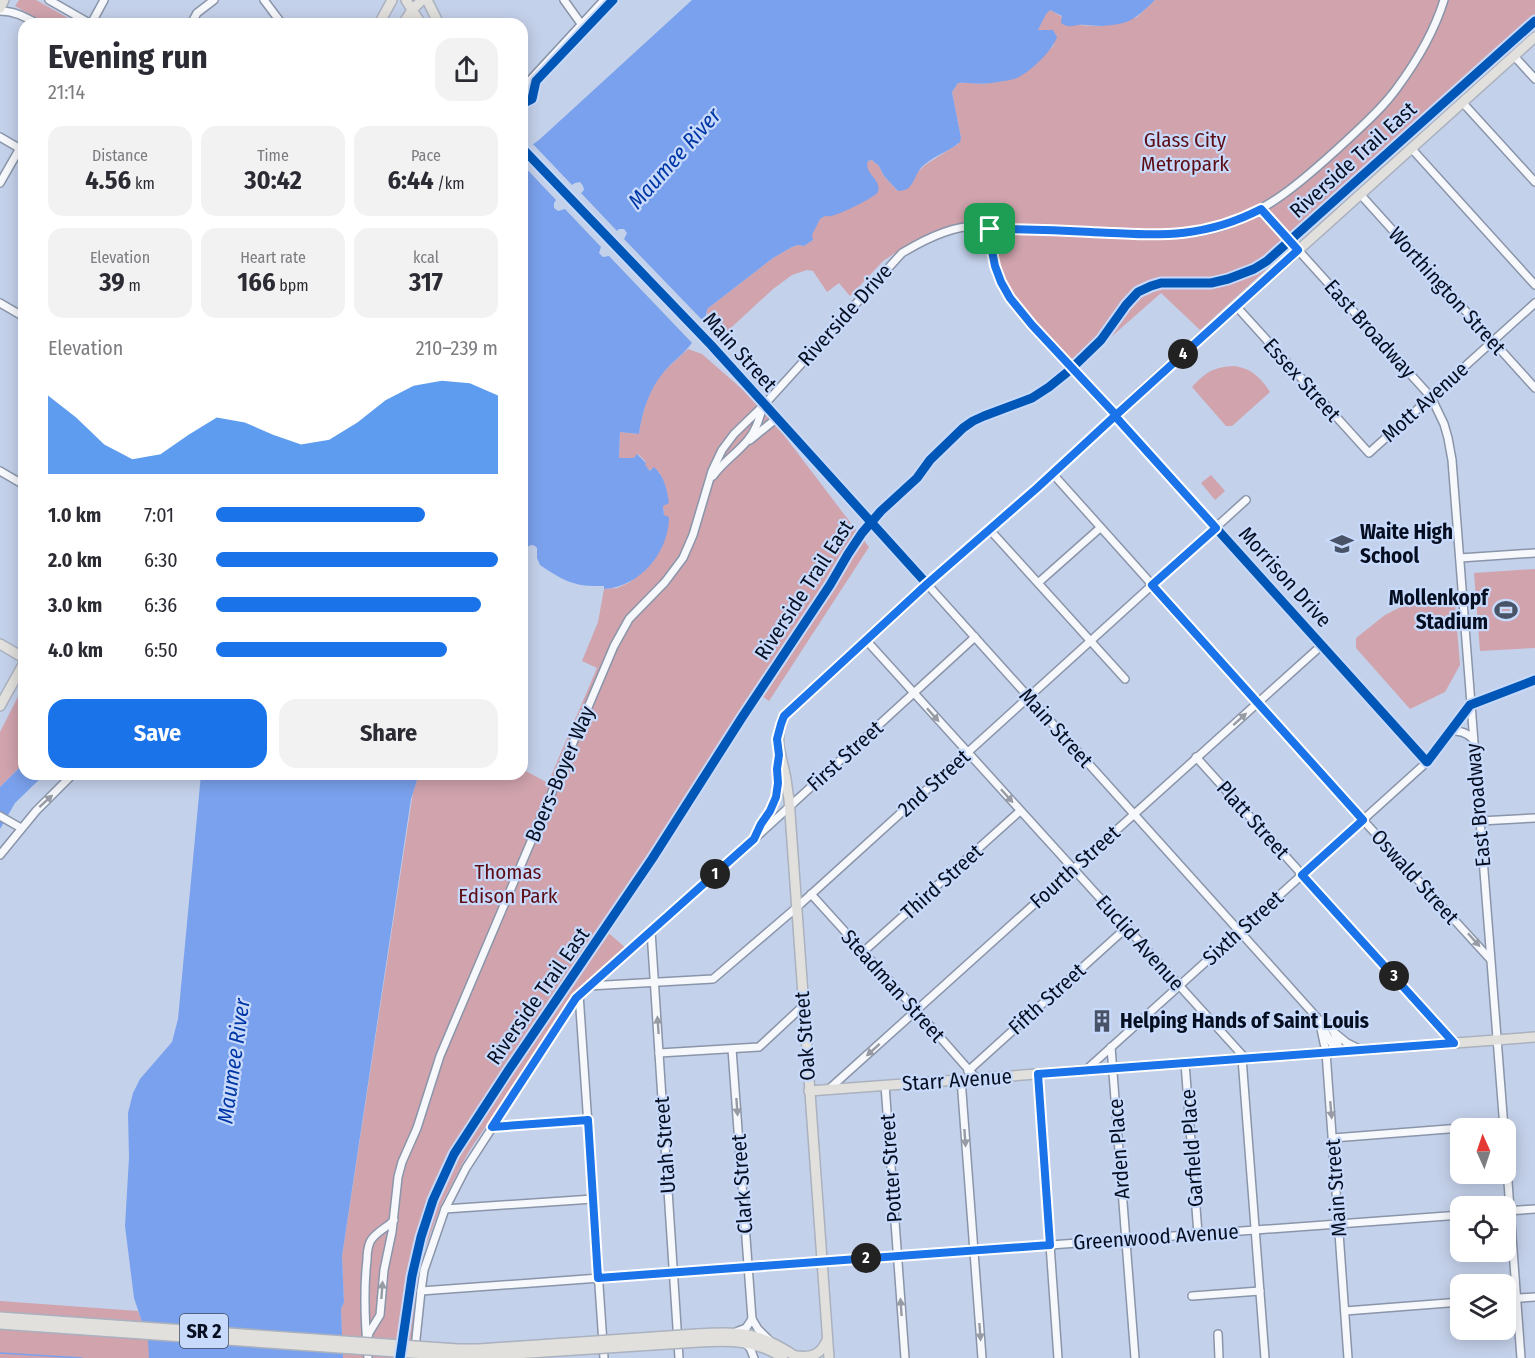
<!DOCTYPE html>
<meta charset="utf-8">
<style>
body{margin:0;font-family:"Fira Sans Condensed",sans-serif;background:#f2f2f3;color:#2b2b33;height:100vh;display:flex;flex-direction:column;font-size:22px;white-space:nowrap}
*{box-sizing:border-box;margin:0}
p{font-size:20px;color:#7c7c81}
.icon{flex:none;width:33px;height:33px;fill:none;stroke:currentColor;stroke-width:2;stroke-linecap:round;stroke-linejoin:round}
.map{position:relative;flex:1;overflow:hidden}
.sheet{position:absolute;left:18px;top:18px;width:510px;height:762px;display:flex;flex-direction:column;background:#fff;border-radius:18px;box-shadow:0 3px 15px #0003}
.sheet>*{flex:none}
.needle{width:39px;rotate:357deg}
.fabs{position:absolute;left:1450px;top:1118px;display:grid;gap:12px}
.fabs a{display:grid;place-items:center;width:66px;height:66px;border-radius:12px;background:#fff;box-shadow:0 3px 15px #0003;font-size:30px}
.pin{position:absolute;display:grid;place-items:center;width:51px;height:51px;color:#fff;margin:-26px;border-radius:12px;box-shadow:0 3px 9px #0006}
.km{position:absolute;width:30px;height:30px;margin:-15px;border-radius:50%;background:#222;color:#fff;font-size:16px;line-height:30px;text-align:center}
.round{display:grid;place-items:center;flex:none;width:63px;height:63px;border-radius:18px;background:#f2f2f3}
.summary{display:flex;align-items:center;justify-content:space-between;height:102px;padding:0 30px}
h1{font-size:33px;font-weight:700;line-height:45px}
.figures{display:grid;grid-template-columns:repeat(3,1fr);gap:9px;height:102px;padding:6px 30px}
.figures div{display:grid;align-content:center;border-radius:15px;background:#f2f2f3;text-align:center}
.figures b{font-size:26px;font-weight:700}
.figures small{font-size:16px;font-weight:400}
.figures p{font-size:16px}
.chart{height:168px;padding:12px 30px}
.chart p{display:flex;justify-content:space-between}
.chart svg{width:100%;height:108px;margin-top:6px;fill:#1a73e8;opacity:.7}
.action{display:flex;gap:12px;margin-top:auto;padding:12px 30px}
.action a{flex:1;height:69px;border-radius:18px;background:#1a73e8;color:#fff;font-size:24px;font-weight:700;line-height:69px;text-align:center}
.action a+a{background:#f2f2f3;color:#2b2b33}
ul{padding:0 30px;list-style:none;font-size:20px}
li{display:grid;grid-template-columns:96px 72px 1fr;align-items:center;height:45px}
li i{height:15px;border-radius:8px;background:#1a73e8}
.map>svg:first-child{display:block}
.green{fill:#d0a3ad}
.water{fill:#7aa1ed}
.pier{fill:#c4d1ea}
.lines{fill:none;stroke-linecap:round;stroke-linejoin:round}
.stream{stroke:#7aa1ed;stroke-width:1.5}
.minor-casing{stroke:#8a95aa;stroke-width:10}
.major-casing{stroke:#aab1bf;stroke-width:12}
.minor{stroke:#f6f8fc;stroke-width:7}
.major{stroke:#e2e0dc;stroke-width:9}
.major-bridge-casing{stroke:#aab1bf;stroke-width:12;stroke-linecap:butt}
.major-bridge{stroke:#e2e0dc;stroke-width:9}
.cycleway-casing{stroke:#c8dafb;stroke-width:13}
.cycleway{stroke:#0057b8;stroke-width:9}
.oneway{fill:#969ba4}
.route-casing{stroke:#fff;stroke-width:12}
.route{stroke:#1a73e8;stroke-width:8}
.labels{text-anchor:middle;stroke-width:4.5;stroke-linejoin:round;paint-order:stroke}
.shield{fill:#c8dafb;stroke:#404c62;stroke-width:1.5}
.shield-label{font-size:20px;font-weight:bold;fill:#060f21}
.park-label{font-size:21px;fill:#5d0e15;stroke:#c8dafb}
.street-label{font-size:21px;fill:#060f21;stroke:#c8dafb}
.poi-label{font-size:21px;font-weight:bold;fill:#060f21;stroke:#c8dafb;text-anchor:start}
.water-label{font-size:22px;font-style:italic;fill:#0037a6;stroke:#c8dafb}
</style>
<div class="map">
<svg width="1535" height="1358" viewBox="0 0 1535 1358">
<rect width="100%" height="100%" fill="#c4d1ea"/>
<g class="green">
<polygon points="19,0 36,0 77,23 47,24 15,6"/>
<path d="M 1155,0 L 1535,0 L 1535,24 L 1200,330 L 1161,293 L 1070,373 L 1011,307 C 995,283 988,259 984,231 L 983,229 C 957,230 932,238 911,252 L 906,246 L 883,261 L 850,296 L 839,283 L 827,292 L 813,271 L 807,270 L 792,275 L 773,289 L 720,338 L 704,322 L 707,317 L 707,309 L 773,258 L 792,247 L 798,245 L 804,246 L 813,240 L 811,235 L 820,219 L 876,181 L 866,168 L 866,166 L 867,161 L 872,160 L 879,166 L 884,176 L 898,191 L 925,165 L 958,144 L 961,138 L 952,92 L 958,83 C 970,82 981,85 991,83 C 1024,79 1032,67 1054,45 L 1038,30 L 1046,13 L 1050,10 L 1077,25 L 1101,26 L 1137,17 Z"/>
<path d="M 688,349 L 702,354 L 750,396 L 777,426 L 869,547 L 769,701 L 759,694 L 605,930 L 627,949 L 575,992 L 468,1153 L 442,1203 L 424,1250 L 410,1358 L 343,1358 L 341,1309 L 344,1302 L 342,1256 L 413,792 L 419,774 L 522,774 L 522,769 L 548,783 L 597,668 L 582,661 L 598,622 L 604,589 L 617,588 L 630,582 L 652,563 L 664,516 L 663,506 L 667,492 L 664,482 L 659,472 L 651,471 L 644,465 L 646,462 L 638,454 L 634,458 L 619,458 L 620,432 L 639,434 C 642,412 649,389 663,372 C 671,364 680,357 688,349 Z"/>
<path d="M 1235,366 C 1252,369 1261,378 1270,392 L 1232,426 L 1226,426 L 1192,387 C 1206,372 1213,367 1235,366 Z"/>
<polygon points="1211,475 1225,491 1215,500 1201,483"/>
<polygon points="1535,569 1535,648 1480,651 1474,573"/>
<polygon points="1428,593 1455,604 1460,665 1445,692 1410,709 1356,648 1356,638 1385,615"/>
<polygon points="24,685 24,763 0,787 0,732"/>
<polygon points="0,1301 138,1311 149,1340 149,1358 0,1358"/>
</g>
<g class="water">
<path d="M 692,0 L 1155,0 C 1135,19 1131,24 1102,26 C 1094,26 1086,24 1078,25 C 1071,26 1068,28 1061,23 L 1062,16 L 1050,10 L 1046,14 L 1038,30 L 1053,30 L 1057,37 C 1052,51 1032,70 1019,77 C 1013,80 998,82 991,83 C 980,85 969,82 958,83 L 952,92 L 961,138 L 960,142 C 949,152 930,157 920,169 C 913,179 913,191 898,191 L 884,176 L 879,166 L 872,160 L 868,161 C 863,173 882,179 878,192 C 876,197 837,216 830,216 C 828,217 827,216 825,216 L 820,219 L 812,235 L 813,240 L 804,246 L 798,245 L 792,247 L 773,258 L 707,309 C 707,321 694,342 686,350 C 679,358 669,365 663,373 C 649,390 642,412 639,434 L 620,432 L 619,458 L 634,458 L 637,454 L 646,463 L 645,465 L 650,471 L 654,467 C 665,477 667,490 669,503 L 663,506 L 664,515 L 669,517 C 669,552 640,587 604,589 L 604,586 C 574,587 564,581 540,565 L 537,558 L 537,548 C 530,540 525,550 522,556 L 522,152 L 539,140 Z"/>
<polygon points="24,763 24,774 45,774 15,803 0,829 0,787"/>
<polygon points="201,774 419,774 411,799 342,1256 344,1302 341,1309 343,1358 149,1358 148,1340 134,1298 125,1226 129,1158 128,1113 133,1093 140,1079 172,1042 178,1019"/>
</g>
<polygon class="pier" points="531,142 572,185 575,183 580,182 583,186 584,190 581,193 617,231 619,229 624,229 627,233 624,239 706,324 694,345 609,256 603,257 599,253 601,247 565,209 558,211 554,208 554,203 556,200 522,164 522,148"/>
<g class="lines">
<polyline class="stream" points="0,1353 82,1358"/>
<g class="minor-casing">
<g id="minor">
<polyline points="49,0 91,24"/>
<polyline points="264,0 282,24"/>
<polyline points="564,0 582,25"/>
<path d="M 0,11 C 15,11 25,17 38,24"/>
<polyline points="91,24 104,0"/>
<polyline points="191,24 197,13 214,0"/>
<polyline points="1514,56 1535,79"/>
<polyline points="522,89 604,0"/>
<polyline points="1463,103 1535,182"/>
<polyline points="0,137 24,151"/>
<polyline points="1411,148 1535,285"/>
<polyline points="0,183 24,141"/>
<polyline points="1360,194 1535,388"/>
<polyline points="1261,209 1431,397 1444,424 1448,438 1452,460 1504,1128"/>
<path d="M 990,229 C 1026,229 1062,230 1099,232 C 1136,234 1175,238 1212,229 C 1264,216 1305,179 1344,143 C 1362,126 1382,109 1397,88 C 1417,61 1434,32 1444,0"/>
<polyline points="0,303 24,317"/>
<polyline points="1236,306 1369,453 1535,303"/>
<polyline points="1115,416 1427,762"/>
<polyline points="750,440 777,418"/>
<polyline points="0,471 24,485"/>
<polyline points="1052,473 1363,820 1490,959"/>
<path d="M 713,476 C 723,462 736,454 747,441 C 756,431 759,419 763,406"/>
<polyline points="990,530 1125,679"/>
<polyline points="1460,558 1535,553"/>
<polyline points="1038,583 1100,528"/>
<polyline points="927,584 1312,1012 1319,1020 1328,1024 1334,1032 1340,1051"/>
<polyline points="866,640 1245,1058"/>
<polyline points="1470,705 1535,680"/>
<path d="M 1451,731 C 1460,731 1466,732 1473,739"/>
<polyline points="1196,757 1454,1043"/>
<polyline points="0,816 21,828"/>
<polyline points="1480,821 1535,818"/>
<polyline points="755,836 761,824 774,804 777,790 777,769 779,755"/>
<polyline points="0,855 36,811 73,774"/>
<polyline points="811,894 916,1010 976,1078"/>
<polyline points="651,931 679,1358"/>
<polyline points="863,952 1020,811"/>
<polyline points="588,986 713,979 796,908 1246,500"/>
<polyline points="579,994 604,1358"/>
<polyline points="1319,1020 1326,1052 1348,1358"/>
<polyline points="1323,1028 1336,1051"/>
<polyline points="1336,1034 1347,1043 1359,1049"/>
<polyline points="1111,1047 1135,1358"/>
<polyline points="732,1049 752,1319 758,1329 769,1340"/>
<polyline points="659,1053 759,1047 803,1006"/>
<polyline points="1242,1058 1265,1358"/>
<polyline points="1185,1063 1198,1234"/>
<polyline points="1086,1070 1427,762 1470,705"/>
<polyline points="968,1071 1126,928"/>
<polyline points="1038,1074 1058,1358"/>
<polyline points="961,1079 982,1358"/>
<polyline points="885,1085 905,1358"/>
<polyline points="829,1089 1322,645"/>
<polyline points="492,1127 588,1120"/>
<polyline points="1468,1128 1504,1125"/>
<polyline points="1333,1138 1461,1128"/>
<polyline points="1506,1155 1521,1358"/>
<polyline points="445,1209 593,1199"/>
<polyline points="1506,1211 1535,1209"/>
<polyline points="421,1291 1461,1215"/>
<polyline points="1192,1296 1260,1291"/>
<polyline points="1506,1299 1535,1297"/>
<polyline points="1345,1311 1461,1302"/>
<polyline points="736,1332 746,1328 752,1319"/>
<polyline points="1218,1334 1219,1358"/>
<polyline points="744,1342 750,1348 754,1358"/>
<path d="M 366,1344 L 369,1333 L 380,1315 L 384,1270 L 392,1232 L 398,1177 L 402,1162 L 417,1128 L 440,1056 L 614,646 L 629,619 L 665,582 L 683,558 L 693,535 L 712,471 L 722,450 L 734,434 L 764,405 L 902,253 C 927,238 959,222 988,227 L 991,230 L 992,251 L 995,266 L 1001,282 L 1010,298 L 1032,325 L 1116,415"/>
<path d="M 368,1358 C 365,1325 363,1293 367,1260 C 367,1254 368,1247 370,1242 C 375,1232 387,1228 394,1220"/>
<polyline points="414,1358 421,1291 424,1270 445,1209 466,1168 576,998 754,839 975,637"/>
</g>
</g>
<g class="major-casing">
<g id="major">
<polyline points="406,0 421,24"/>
<polyline points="427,0 439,24"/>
<polyline points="0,8 4,0"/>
<polyline points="379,24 392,0"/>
<polyline points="403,24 412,10 422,0"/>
<polyline points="522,148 711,345 927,584"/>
<polyline points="0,644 24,658"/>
<polyline points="0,706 24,663"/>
<polyline points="809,1091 1535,1037"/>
<path d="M 697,1334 C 741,1331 760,1332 798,1358"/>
<path d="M 699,1342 C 729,1340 757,1340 783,1358"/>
<path d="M 796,1356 C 811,1358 821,1355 827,1340"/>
<path d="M 829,1358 L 789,799 C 787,790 787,782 785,774 C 780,751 774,739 784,716 L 927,584 L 1037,488 L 1152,382 L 1535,37"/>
</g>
</g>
<use href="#minor" class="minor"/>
<use href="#major" class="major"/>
<g class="major-bridge-casing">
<g id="major-bridge">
<polyline points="0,1317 458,1349 479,1349 697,1334"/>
<polyline points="0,1324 468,1357 699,1342"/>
</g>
</g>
<use href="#major-bridge" class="major-bridge"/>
<g class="cycleway-casing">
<g id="cycleway">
<polyline points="522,104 532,99 536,81 613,0"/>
<polyline points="522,148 711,345 927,584 1037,488 1115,416 1427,762 1470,705 1535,680"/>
<polyline points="400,1358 412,1276 421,1237 433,1200 454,1154 508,1071 652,859 741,719 830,585 848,554 862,533 881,511 917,478 930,460 963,428 973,421 984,416 1032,398 1049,387 1070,370 1101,340 1126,305 1138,292 1151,286 1161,283 1211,283 1228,279 1254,269 1267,261 1535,21"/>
</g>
</g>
<use href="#cycleway" class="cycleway"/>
</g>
<defs><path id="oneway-solid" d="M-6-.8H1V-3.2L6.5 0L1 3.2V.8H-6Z" transform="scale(1.5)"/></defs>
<g class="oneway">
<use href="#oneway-solid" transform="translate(933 715) rotate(48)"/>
<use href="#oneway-solid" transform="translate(1240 719) rotate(-42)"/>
<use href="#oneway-solid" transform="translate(1007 796) rotate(48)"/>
<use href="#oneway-solid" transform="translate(46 801) rotate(-42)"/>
<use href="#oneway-solid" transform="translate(1474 940) rotate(48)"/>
<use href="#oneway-solid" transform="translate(658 1025) rotate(-94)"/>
<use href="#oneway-solid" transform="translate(873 1050) rotate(138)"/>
<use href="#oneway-solid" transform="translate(737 1107) rotate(86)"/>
<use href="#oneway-solid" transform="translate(1331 1110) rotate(85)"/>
<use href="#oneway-solid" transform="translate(965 1138) rotate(86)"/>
<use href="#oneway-solid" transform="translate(382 1290) rotate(-86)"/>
<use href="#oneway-solid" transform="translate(901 1307) rotate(-94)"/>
<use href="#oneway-solid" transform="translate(980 1332) rotate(86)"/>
</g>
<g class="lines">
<g class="route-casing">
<path id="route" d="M 990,229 L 992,251 L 995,266 L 1001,282 L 1010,298 L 1032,325 L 1116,415 L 1037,488 L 927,584 L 784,716 L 781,724 L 777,739 L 779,755 L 777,769 L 778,783 L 776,797 L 770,811 L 761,824 L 754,839 L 576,998 L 492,1127 L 588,1120 L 598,1278 L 1050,1245 L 1038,1074 L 1454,1043 L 1302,875 L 1363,820 L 1152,585 L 1216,528 L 1115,416 L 1298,250 L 1261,209 C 1201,240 1156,235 1091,232 C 1057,230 1023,229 990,229"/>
</g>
<use href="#route" class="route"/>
</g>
<defs>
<g id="school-bare" transform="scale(1.8)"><path d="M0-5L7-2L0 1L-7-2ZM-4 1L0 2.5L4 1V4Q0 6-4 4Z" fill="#485367" stroke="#c8dafb" stroke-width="2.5" paint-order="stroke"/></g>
<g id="stadium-bare" transform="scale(1.8)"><path d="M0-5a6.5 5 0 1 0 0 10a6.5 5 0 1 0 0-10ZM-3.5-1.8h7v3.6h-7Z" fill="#485367" stroke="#c8dafb" stroke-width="2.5" paint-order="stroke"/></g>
<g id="building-bare" transform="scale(1.8)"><path d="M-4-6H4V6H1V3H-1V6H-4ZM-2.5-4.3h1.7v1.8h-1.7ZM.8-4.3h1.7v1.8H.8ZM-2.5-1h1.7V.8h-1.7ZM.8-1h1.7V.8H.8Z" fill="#485367" stroke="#c8dafb" stroke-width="2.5" paint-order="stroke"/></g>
</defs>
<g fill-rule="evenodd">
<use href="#school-bare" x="1342" y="544"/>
<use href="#stadium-bare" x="1506" y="610"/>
<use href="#building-bare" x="1102" y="1021"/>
</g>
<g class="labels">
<rect class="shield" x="180" y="1314" width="48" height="34" rx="4.5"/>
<g class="shield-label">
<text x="204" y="1338">SR 2</text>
</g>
<g class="park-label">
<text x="1185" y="147">Glass City<tspan x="1185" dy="24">Metropark</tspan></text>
<text x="508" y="879">Thomas<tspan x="508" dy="24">Edison Park</tspan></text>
</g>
<g class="street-label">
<text transform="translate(1353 160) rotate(-42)" y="7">Riverside Trail East</text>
<text transform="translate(1447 291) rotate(48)" y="7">Worthington Street</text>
<text transform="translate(845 315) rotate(-48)" y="7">Riverside Drive</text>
<text transform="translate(1370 329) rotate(48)" y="7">East Broadway</text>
<text transform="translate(740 352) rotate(48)" y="7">Main Street</text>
<text transform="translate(1302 380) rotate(48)" y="7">Essex Street</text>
<text transform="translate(1425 402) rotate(-42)" y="7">Mott Avenue</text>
<text transform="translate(1285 577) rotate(48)" y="7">Morrison Drive</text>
<text transform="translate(804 590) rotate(-57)" y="7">Riverside Trail East</text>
<text transform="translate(1056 728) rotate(48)" y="7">Main Street</text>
<text transform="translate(845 756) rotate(-42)" y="7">First Street</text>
<text transform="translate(560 774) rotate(-67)" y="7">Boers-Boyer Way</text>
<text transform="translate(934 783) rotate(-42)" y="7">2nd Street</text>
<text transform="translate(1478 805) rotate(-95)" y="7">East Broadway</text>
<text transform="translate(1253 820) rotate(48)" y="7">Platt Street</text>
<text transform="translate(1075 867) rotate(-42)" y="7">Fourth Street</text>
<text transform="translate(1415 877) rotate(48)" y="7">Oswald Street</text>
<text transform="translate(942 882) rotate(-42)" y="7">Third Street</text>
<text transform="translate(1243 928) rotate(-42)" y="7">Sixth Street</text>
<text transform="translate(1140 943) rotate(48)" y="7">Euclid Avenue</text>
<text transform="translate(893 986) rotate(48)" y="7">Steadman Street</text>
<text transform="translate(538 996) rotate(-55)" y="7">Riverside Trail East</text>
<text transform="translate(1047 999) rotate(-42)" y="7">Fifth Street</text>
<text transform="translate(805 1036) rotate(-94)" y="7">Oak Street</text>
<text transform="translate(957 1080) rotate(-4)" y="7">Starr Avenue</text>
<text transform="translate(665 1145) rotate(-94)" y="7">Utah Street</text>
<text transform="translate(1192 1148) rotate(-94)" y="7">Garfield Place</text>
<text transform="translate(1119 1149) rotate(-94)" y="7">Arden Place</text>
<text transform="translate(891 1168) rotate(-94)" y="7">Potter Street</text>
<text transform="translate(742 1184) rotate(-94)" y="7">Clark Street</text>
<text transform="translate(1336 1188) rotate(-94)" y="7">Main Street</text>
<text transform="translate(1156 1237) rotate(-4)" y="7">Greenwood Avenue</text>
</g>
<g class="poi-label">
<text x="1360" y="539">Waite High<tspan x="1360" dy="24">School</tspan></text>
<text x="1488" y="605" text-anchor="end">Mollenkopf<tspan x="1488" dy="24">Stadium</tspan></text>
<text x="1120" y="1028">Helping Hands of Saint Louis</text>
</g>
<g class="water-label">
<text transform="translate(674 158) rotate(-48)" y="8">Maumee River</text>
<text transform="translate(233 1061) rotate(-82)" y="8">Maumee River</text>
</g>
</g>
</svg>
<div class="fabs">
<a><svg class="needle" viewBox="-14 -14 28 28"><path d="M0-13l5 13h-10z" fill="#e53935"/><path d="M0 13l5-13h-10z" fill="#7c7c81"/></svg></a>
<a><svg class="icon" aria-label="locate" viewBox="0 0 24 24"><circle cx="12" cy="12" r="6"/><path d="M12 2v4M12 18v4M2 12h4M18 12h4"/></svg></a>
<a><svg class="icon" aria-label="layers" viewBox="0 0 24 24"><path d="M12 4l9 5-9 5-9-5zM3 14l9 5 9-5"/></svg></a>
</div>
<div class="pin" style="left:990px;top:229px;background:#1e9e55"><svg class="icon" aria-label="arrive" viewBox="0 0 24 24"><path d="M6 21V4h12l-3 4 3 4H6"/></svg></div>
<b class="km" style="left:715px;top:874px">1</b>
<b class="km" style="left:866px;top:1258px">2</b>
<b class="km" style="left:1394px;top:976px">3</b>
<b class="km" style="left:1183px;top:354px">4</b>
<section class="sheet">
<div class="summary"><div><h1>Evening run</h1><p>21:14</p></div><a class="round"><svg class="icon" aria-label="share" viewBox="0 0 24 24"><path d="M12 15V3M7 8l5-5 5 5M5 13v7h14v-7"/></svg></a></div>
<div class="figures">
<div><p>Distance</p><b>4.56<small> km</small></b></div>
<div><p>Time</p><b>30:42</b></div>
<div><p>Pace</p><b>6:44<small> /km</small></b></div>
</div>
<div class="figures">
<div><p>Elevation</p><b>39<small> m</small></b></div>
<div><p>Heart rate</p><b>166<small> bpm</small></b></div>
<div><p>kcal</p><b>317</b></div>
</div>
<div class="chart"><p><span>Elevation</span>210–239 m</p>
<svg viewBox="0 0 160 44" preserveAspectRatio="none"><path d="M0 44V12L10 21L20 32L30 38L40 36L50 28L60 21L70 23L80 28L90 32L100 30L110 23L120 14L130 8L140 6L150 7L160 12V44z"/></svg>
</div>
<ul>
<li><b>1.0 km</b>7:01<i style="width:74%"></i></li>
<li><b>2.0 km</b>6:30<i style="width:100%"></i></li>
<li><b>3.0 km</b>6:36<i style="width:94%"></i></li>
<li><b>4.0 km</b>6:50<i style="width:82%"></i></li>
</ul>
<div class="action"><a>Save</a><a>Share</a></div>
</section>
</div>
